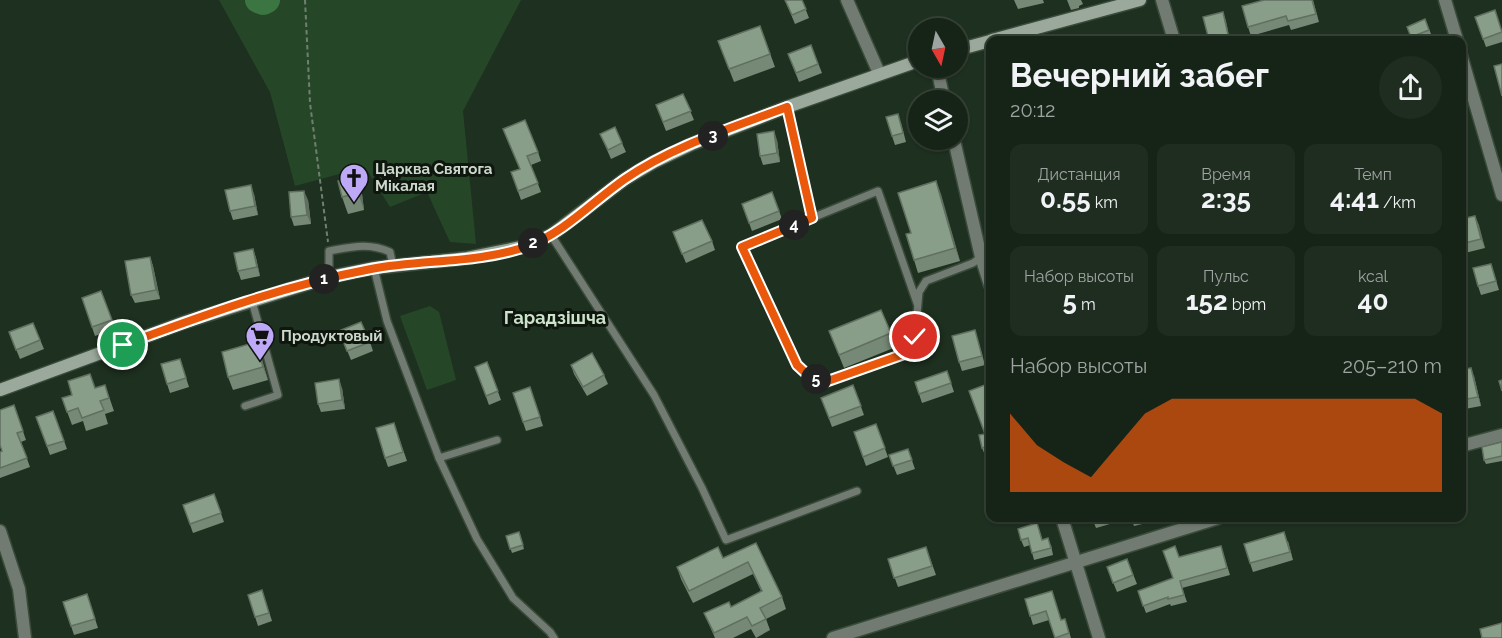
<!DOCTYPE html>
<html lang="ru">
<meta charset="utf-8">
<style>
body{margin:0;font-family:Raleway,sans-serif;background:#1f2c20;color:#f1f3f6;height:100vh;display:flex;flex-direction:column;font-size:22px;white-space:nowrap}
*{box-sizing:border-box;margin:0}
p{font-size:20px;color:#9ea4a1}
.icon{flex:none;width:33px;height:33px;fill:none;stroke:currentColor;stroke-width:2;stroke-linecap:round;stroke-linejoin:round}
.map{position:relative;flex:1;overflow:hidden}
.drawer{position:absolute;left:986px;top:36px;width:480px;height:486px;display:flex;flex-direction:column;background:#162417;border-radius:12px;box-shadow:0 2px 4px #0004,0 0 0 2px #354136}
.drawer>*{flex:none}
.needle{width:39px;rotate:171deg}
.fabs{position:absolute;left:908px;top:18px;display:grid;gap:12px}
.fabs a{display:grid;place-items:center;width:60px;height:60px;border-radius:50%;background:#162417;box-shadow:0 2px 4px #0004,0 0 0 2px #354136;font-size:30px}
.pin{position:absolute;display:grid;place-items:center;width:51px;height:51px;color:#fff;margin:-26px;border:3px solid #fff;border-radius:50%;box-shadow:0 2px 6px #0007}
.km{position:absolute;width:30px;height:30px;margin:-15px;border-radius:50%;background:#222;color:#fff;font-size:16px;line-height:30px;text-align:center}
.round{display:grid;place-items:center;flex:none;width:63px;height:63px;border-radius:32px;background:#1f2c20}
.head{display:flex;align-items:center;justify-content:space-between;height:102px;padding:0 24px}
h1{font-size:33px;font-weight:700;line-height:45px}
.metrics{display:grid;grid-template-columns:repeat(3,1fr);gap:9px;height:102px;padding:6px 24px}
.metrics div{display:grid;align-content:center;border-radius:12px;background:#1f2c20;text-align:center}
.metrics b{font-size:26px;font-weight:700}
.metrics small{font-size:16px;font-weight:400}
.metrics p{font-size:16px}
.chart{height:168px;padding:12px 24px}
.chart p{display:flex;justify-content:space-between}
.chart svg{width:100%;height:108px;margin-top:6px;fill:#ea580c;opacity:.7}
.map>svg:first-child{display:block}
.green{fill:#254728}
.lines{fill:none;stroke-linecap:round;stroke-linejoin:round}
.river{stroke:#3b7541;stroke-width:26}
.lane-casing{stroke:#3a4b3b;stroke-width:10}
.street-casing{stroke:#3a4b3b;stroke-width:15}
.secondary-casing{stroke:#3a4b3b;stroke-width:15}
.path{stroke:#717f71;stroke-width:2;stroke-dasharray:4.5 3;stroke-linecap:butt}
.lane{stroke:#727b72;stroke-width:7}
.street{stroke:#727b72;stroke-width:12}
.secondary{stroke:#9aa99b;stroke-width:12}
.wall{fill:#768876}
.shaded-wall{fill:#606f60}
.building{fill:#899e89;stroke:#606f60;stroke-width:1.5}
.route-casing{stroke:#fff;stroke-width:12}
.route{stroke:#ea580c;stroke-width:8}
.labels{text-anchor:middle;stroke-width:6;stroke-linejoin:round;paint-order:stroke}
.poi-label{font-size:15px;font-weight:bold;fill:#cdd8cd;stroke:#0e160e;text-anchor:start}
.quarter-label{font-size:18px;font-weight:bold;fill:#cbe2cb;stroke:#0e160e}
</style>
<div class="map">
<svg width="1502" height="638" viewBox="0 0 1502 638">
<rect width="100%" height="100%" fill="#1e301f"/>
<g class="green">
<polygon points="219,0 521,0 463,111 476,244 450,242 427,192 390,207 365,167 295,186 270,92"/>
<polygon points="430,306 439,312 456,380 427,390 400,316"/>
</g>
<g class="lines">
<polyline class="river" points="258,0 263,2 267,0"/>
<g class="lane-casing">
<g id="lane">
<polyline points="787,107 812,218 742,247 797,365 810,377 825,382 907,353 915,337 919,292 926,281 973,263 981,257"/>
<polyline points="812,218 878,191 917,303"/>
<polyline points="551,235 654,395 702,488 726,540 857,491"/>
<polyline points="374,268 387,321 439,458 477,539 513,598 550,632 554,638"/>
<path d="M 329,277 L 329,251 C 351,247 369,242 390,252 L 393,266"/>
<polyline points="245,406 278,395 252,301"/>
<polyline points="439,458 497,440"/>
</g>
</g>
<g class="street-casing">
<g id="street">
<polyline points="847,0 879,73"/>
<polyline points="1162,0 1174,40"/>
<polyline points="1445,0 1457,40"/>
<polyline points="1461,55 1502,195"/>
<polyline points="937,68 944,100"/>
<polyline points="954,140 981,257 990,285"/>
<polyline points="1461,446 1502,435"/>
<polyline points="1062,518 1099,638"/>
<polyline points="0,531 19,589 25,638"/>
<polyline points="833,638 1218,518"/>
</g>
</g>
<g class="secondary-casing">
<g id="secondary">
<polyline points="992,40 1140,0"/>
<polyline points="957,50 990,41"/>
<polyline points="0,390 185,322 329,277 374,268 467,258 526,246 551,235 625,179 654,162 692,144 787,107 918,61"/>
</g>
</g>
<polyline class="path" points="305,0 310,103 328,242"/>
<use href="#lane" class="lane"/>
<use href="#street" class="street"/>
<use href="#secondary" class="secondary"/>
</g>
<g class="wall">
<polygon points="785,0 802,0 809,18 795,24"/>
<polygon points="1014,0 1043,0 1044,3 1018,9"/>
<polygon points="1067,0 1081,0 1083,4 1079,6 1079,8 1071,10"/>
<polygon points="1264,0 1313,0 1319,22 1291,30 1289,25 1251,36 1248,27"/>
<polygon points="1475,17 1502,31 1502,42 1486,47"/>
<polygon points="1425,19 1431,34 1416,40 1412,40 1407,27"/>
<polygon points="760,26 775,67 734,82 718,41"/>
<polygon points="811,45 822,73 799,82 788,54"/>
<polygon points="683,94 694,120 666,131 656,105"/>
<polygon points="901,123 906,142 895,145 892,136"/>
<polygon points="503,129 538,152 541,161 531,165 541,192 521,200 511,172 520,169"/>
<polygon points="600,134 622,143 626,152 611,159"/>
<polygon points="777,140 780,162 763,165 760,156"/>
<polygon points="1461,157 1466,179 1461,180"/>
<polygon points="338,181 362,194 364,210 348,214 342,197"/>
<polygon points="936,181 960,261 918,273 914,260 911,233"/>
<polygon points="772,192 782,219 752,231 742,204"/>
<polygon points="254,194 258,215 233,220 230,211"/>
<polygon points="308,200 311,224 294,226 291,217"/>
<polygon points="1475,216 1485,248 1461,254 1461,219"/>
<polygon points="673,232 712,241 715,250 686,263"/>
<polygon points="253,249 256,258 260,276 241,280 238,271"/>
<polygon points="150,257 153,266 160,299 135,303 131,295"/>
<polygon points="1491,264 1499,290 1481,295 1478,286"/>
<polygon points="101,291 115,329 95,336 82,298"/>
<polygon points="33,323 44,349 20,359 9,332"/>
<polygon points="975,330 985,365 962,371 959,362"/>
<polygon points="339,331 370,342 373,351 351,360"/>
<polygon points="829,331 891,333 896,347 844,368"/>
<polygon points="256,342 268,380 233,390 228,377"/>
<polygon points="180,359 189,387 170,393 167,384"/>
<polygon points="487,362 501,400 489,405 475,367"/>
<polygon points="571,365 604,375 608,384 587,396 574,374"/>
<polygon points="947,371 954,392 922,403 915,382"/>
<polygon points="1474,376 1481,406 1465,409 1462,400"/>
<polygon points="990,383 990,454 985,455 982,448 985,434"/>
<polygon points="105,385 114,411 105,414 108,424 86,431 83,421 72,425 62,398"/>
<polygon points="853,385 864,415 832,427 821,398"/>
<polygon points="530,387 543,426 526,431 513,393"/>
<polygon points="342,388 345,409 321,412 318,404"/>
<polygon points="14,405 26,440 21,442 30,467 0,478 0,452 2,451"/>
<polygon points="53,411 67,449 50,455 36,417"/>
<polygon points="876,424 888,457 866,466 854,432"/>
<polygon points="397,432 407,461 388,467 385,458"/>
<polygon points="1502,442 1502,461 1486,464 1484,460"/>
<polygon points="908,449 915,469 897,475 889,455"/>
<polygon points="214,494 224,522 193,533 183,505"/>
<polygon points="1092,518 1154,518 1155,521 1134,526 1131,518 1096,528"/>
<polygon points="1037,523 1042,539 1051,545 1053,555 1034,560 1030,545 1024,547 1021,540"/>
<polygon points="519,532 524,549 512,553 506,536"/>
<polygon points="1288,541 1293,560 1253,572 1250,563"/>
<polygon points="756,543 782,597 786,609 766,619 770,630 756,638 751,629 733,638 715,638 704,613 731,607 761,591 753,574 693,603 681,579 677,567 723,558"/>
<polygon points="1221,546 1230,575 1182,588 1187,602 1171,606 1170,604 1146,613 1138,591 1173,578 1179,557"/>
<polygon points="926,547 936,575 898,587 888,559"/>
<polygon points="1127,559 1137,584 1117,592 1107,567"/>
<polygon points="262,590 272,621 258,626 248,595"/>
<polygon points="87,594 98,628 74,635 63,602"/>
<polygon points="1025,599 1061,620 1065,619 1071,638 1055,638 1049,620 1033,625"/>
</g>
<g class="shaded-wall">
<polygon points="1223,12 1226,21 1230,40 1229,39"/>
<polygon points="774,131 777,140 780,162 777,153"/>
<polygon points="1461,157 1466,179 1463,170"/>
<polygon points="356,177 362,194 364,210 358,193"/>
<polygon points="936,181 941,194 960,261 955,248"/>
<polygon points="251,185 254,194 258,215 255,206"/>
<polygon points="304,191 308,200 311,224 307,215"/>
<polygon points="1475,216 1479,225 1485,248 1481,239"/>
<polygon points="253,249 256,258 260,276 257,267"/>
<polygon points="150,257 153,266 160,299 156,290"/>
<polygon points="256,342 261,355 268,380 263,367"/>
<polygon points="1471,368 1474,376 1481,406 1478,397"/>
<polygon points="339,379 342,388 345,409 342,400"/>
</g>
<g class="building">
<polygon points="785,0 802,0 806,9 792,15"/>
<polygon points="1264,0 1312,0 1316,14 1288,21 1286,16 1248,27 1242,6"/>
<polygon points="1495,10 1502,32 1483,39 1475,17"/>
<polygon points="1223,12 1229,39 1222,40 1209,40 1203,17"/>
<polygon points="1425,19 1429,30 1411,37 1407,27"/>
<polygon points="760,26 770,54 729,69 718,41"/>
<polygon points="811,45 818,64 796,73 788,54"/>
<polygon points="1502,64 1502,96 1494,66"/>
<polygon points="683,94 691,111 663,122 656,105"/>
<polygon points="898,114 903,133 892,136 886,117"/>
<polygon points="525,120 538,152 527,156 538,183 518,191 511,172 520,169 503,129"/>
<polygon points="615,127 622,143 608,150 600,134"/>
<polygon points="774,131 777,153 760,156 757,134"/>
<polygon points="356,177 358,193 342,197 338,181"/>
<polygon points="936,181 955,248 914,260 906,234 911,233 898,193"/>
<polygon points="251,185 255,206 230,211 225,190"/>
<polygon points="304,191 307,215 291,217 289,192"/>
<polygon points="772,192 779,211 749,223 742,204"/>
<polygon points="1475,216 1481,239 1461,244 1461,219"/>
<polygon points="702,220 712,241 682,254 673,232"/>
<polygon points="253,249 257,267 238,271 234,253"/>
<polygon points="150,257 156,290 131,295 125,261"/>
<polygon points="1491,264 1496,281 1478,286 1473,268"/>
<polygon points="101,291 112,320 92,327 82,298"/>
<polygon points="881,310 891,333 839,355 829,331"/>
<polygon points="361,322 370,342 347,351 339,331"/>
<polygon points="33,323 40,340 16,350 9,332"/>
<polygon points="975,330 982,356 959,362 952,336"/>
<polygon points="256,342 263,367 228,377 222,352"/>
<polygon points="592,353 604,375 583,387 571,365"/>
<polygon points="180,359 186,378 167,384 161,364"/>
<polygon points="487,362 498,391 486,396 475,367"/>
<polygon points="1471,368 1478,397 1462,400 1461,396 1461,370"/>
<polygon points="947,371 951,383 919,394 915,382"/>
<polygon points="90,374 95,388 105,385 109,398 100,401 104,410 82,418 78,408 67,412 62,398 72,395 68,381"/>
<polygon points="339,379 342,400 318,404 315,383"/>
<polygon points="1502,380 1502,391 1499,381"/>
<polygon points="990,383 990,448 989,446 982,448 979,435 985,434 969,391"/>
<polygon points="853,385 861,406 829,418 821,398"/>
<polygon points="530,387 540,417 523,422 513,393"/>
<polygon points="14,405 23,431 17,433 27,458 0,468 0,452 2,451 0,445 0,410"/>
<polygon points="53,411 64,441 47,446 36,417"/>
<polygon points="394,423 403,452 385,458 376,428"/>
<polygon points="876,424 885,448 863,457 854,432"/>
<polygon points="1502,442 1502,456 1484,460 1482,447"/>
<polygon points="908,449 912,460 893,466 889,455"/>
<polygon points="214,494 221,513 190,524 183,505"/>
<polygon points="1037,523 1042,540 1048,538 1051,548 1032,553 1028,538 1021,540 1018,529"/>
<polygon points="519,532 523,545 510,549 506,536"/>
<polygon points="1284,532 1290,552 1250,563 1244,544"/>
<polygon points="756,543 782,597 760,608 766,619 752,626 747,617 714,633 704,613 729,602 731,607 762,591 748,562 689,591 677,567 718,547 723,558"/>
<polygon points="1175,546 1179,557 1221,546 1227,568 1180,581 1184,595 1168,599 1168,597 1143,606 1138,591 1173,578 1163,551"/>
<polygon points="926,547 932,566 894,578 888,559"/>
<polygon points="1127,559 1133,575 1113,583 1107,567"/>
<polygon points="262,590 269,613 255,617 248,595"/>
<polygon points="1052,591 1061,620 1065,619 1069,633 1055,638 1046,611 1030,616 1025,599"/>
<polygon points="87,594 95,619 71,626 63,602"/>
<polygon points="1502,623 1502,638 1482,638 1480,629"/>
</g>
<g class="lines">
<g class="route-casing">
<path id="route" d="M 123,345 C 204,315 286,285 371,269 C 422,259 478,264 528,246 C 565,232 593,201 625,179 C 673,146 732,128 787,107 L 812,218 L 742,247 L 797,365 L 810,377 L 825,382 L 907,353 L 915,337"/>
</g>
<use href="#route" class="route"/>
</g>
<defs>
<g id="church-pin" transform="scale(1.5)"><path d="M0 17L-7.5 6A9.5 9.5 0 1 1 7.5 6Z" fill="#bda9f5" stroke="#0e160e"/><path d="M-1.2-6h2.4v3.5h3.3v2.4h-3.3V6h-2.4V-.1h-3.3v-2.4h3.3Z" fill="#111"/></g>
<g id="supermarket-pin" transform="scale(1.5)"><path d="M0 17L-7.5 6A9.5 9.5 0 1 1 7.5 6Z" fill="#bda9f5" stroke="#0e160e"/><path d="M-6-5.5h2.5l.6 2H6L4.5 2H-2.5L-4.4-4H-6ZM-1.5 3.2a1.3 1.3 0 1 0 .1 0ZM3 3.2a1.3 1.3 0 1 0 .1 0Z" fill="#111"/></g>
</defs>
<g fill-rule="evenodd">
<use href="#church-pin" x="354" y="178"/>
<use href="#supermarket-pin" x="260" y="336"/>
</g>
<g class="labels">
<g class="poi-label">
<text x="375" y="174">Царква Святога<tspan x="375" dy="17">Мікалая</tspan></text>
<text x="281" y="341">Продуктовый</text>
</g>
<g class="quarter-label">
<text x="555" y="324">Гарадзішча</text>
</g>
</g>
</svg>
<div class="fabs">
<a><svg class="needle" viewBox="-14 -14 28 28"><path d="M0-13l5 13h-10z" fill="#e53935"/><path d="M0 13l5-13h-10z" fill="#9ea4a1"/></svg></a>
<a><svg class="icon" aria-label="layers" viewBox="0 0 24 24"><path d="M12 4l9 5-9 5-9-5zM3 14l9 5 9-5"/></svg></a>
</div>
<div class="pin" style="left:123px;top:345px;background:#1e9e55"><svg class="icon" aria-label="arrive" viewBox="0 0 24 24"><path d="M6 21V4h12l-3 4 3 4H6"/></svg></div>
<div class="pin" style="left:915px;top:337px;background:#d93025"><svg class="icon" aria-label="check" viewBox="0 0 24 24"><path d="M5 12l5 5 9-10"/></svg></div>
<b class="km" style="left:324px;top:279px">1</b>
<b class="km" style="left:533px;top:243px">2</b>
<b class="km" style="left:713px;top:136px">3</b>
<b class="km" style="left:794px;top:225px">4</b>
<b class="km" style="left:816px;top:379px">5</b>
<section class="drawer">
<div class="head"><div><h1>Вечерний забег</h1><p>20:12</p></div><a class="round"><svg class="icon" aria-label="share" viewBox="0 0 24 24"><path d="M12 15V3M7 8l5-5 5 5M5 13v7h14v-7"/></svg></a></div>
<div class="metrics">
<div><p>Дистанция</p><b>0.55<small> km</small></b></div>
<div><p>Время</p><b>2:35</b></div>
<div><p>Темп</p><b>4:41<small> /km</small></b></div>
</div>
<div class="metrics">
<div><p>Набор высоты</p><b>5<small> m</small></b></div>
<div><p>Пульс</p><b>152<small> bpm</small></b></div>
<div><p>kcal</p><b>40</b></div>
</div>
<div class="chart"><p><span>Набор высоты</span>205–210 m</p>
<svg viewBox="0 0 160 44" preserveAspectRatio="none"><path d="M0 44V12L10 25L20 32L30 38L40 25L50 12L60 6L70 6L80 6L90 6L100 6L110 6L120 6L130 6L140 6L150 6L160 12V44z"/></svg>
</div>
</section>
</div>
